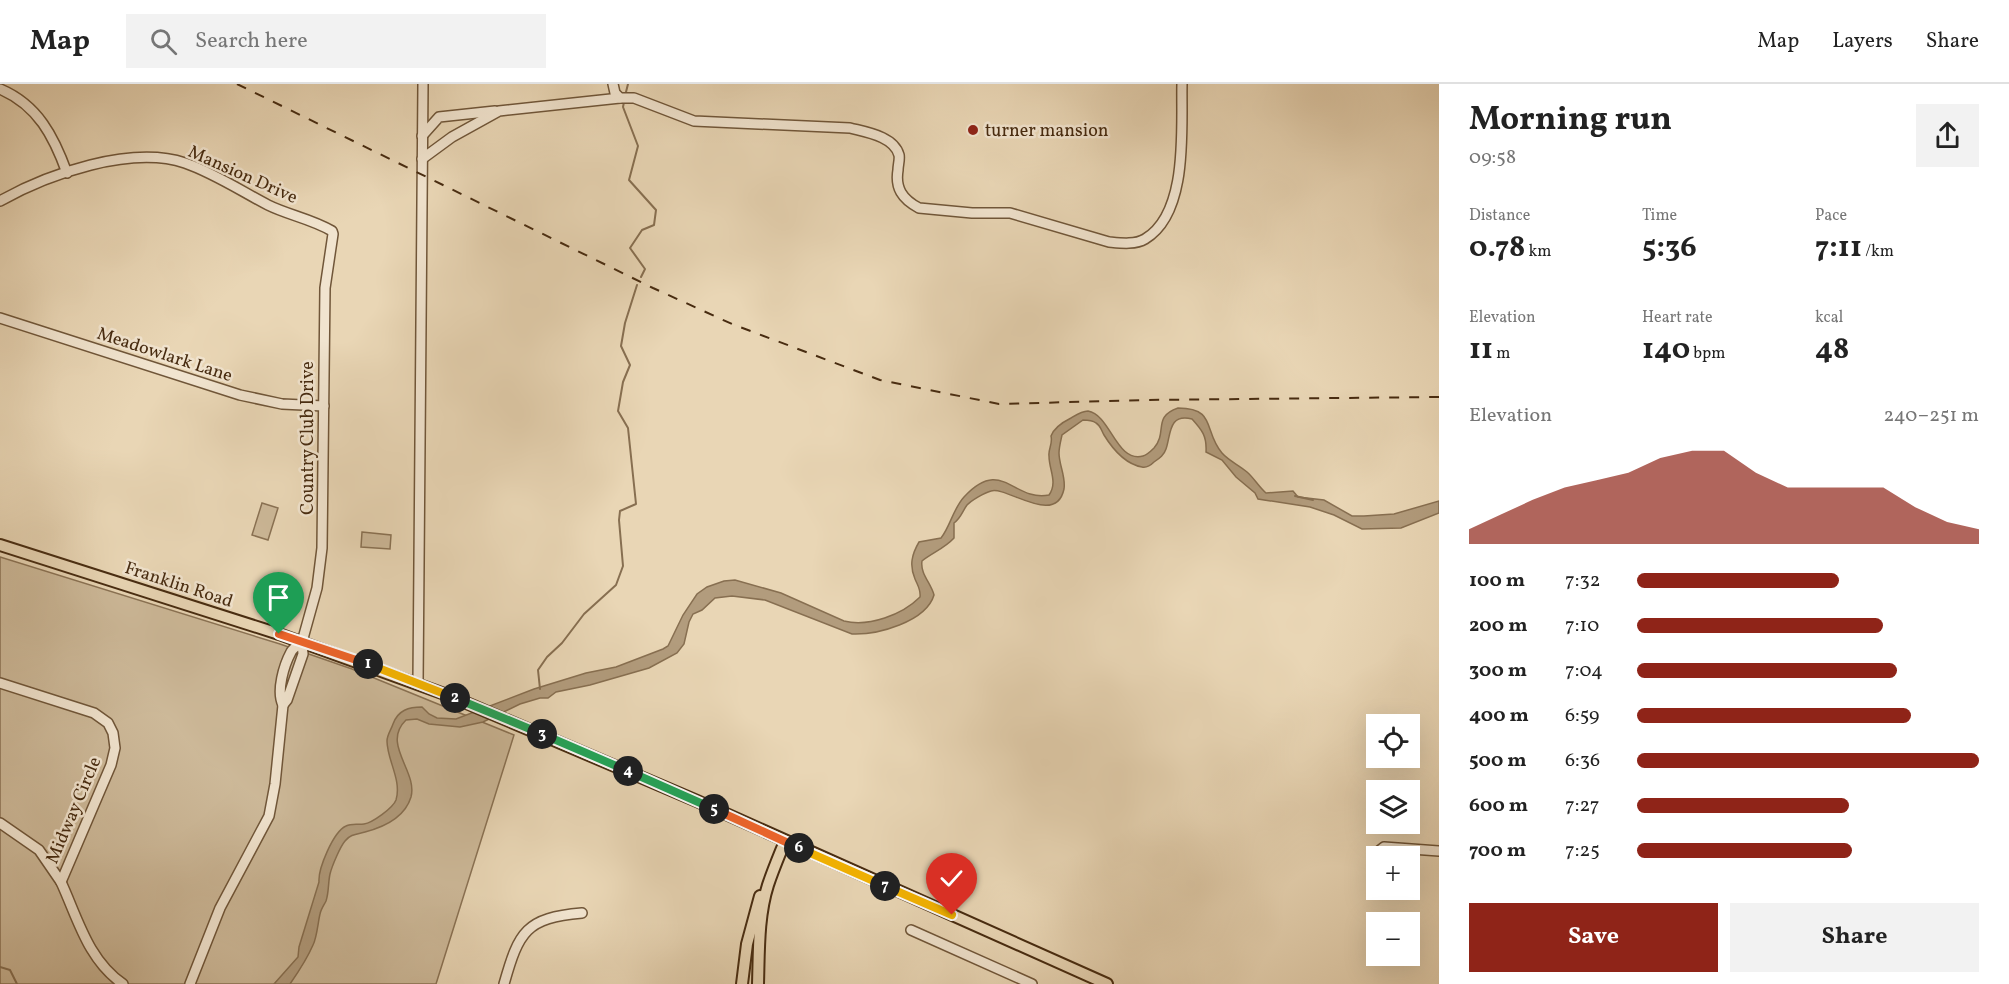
<!DOCTYPE html>
<meta charset="utf-8">
<style>
body{margin:0;font-family:Vollkorn,serif;background:#f2f2f2;color:#222;height:100vh;display:flex;flex-direction:column;font-size:22px;white-space:nowrap}
*{box-sizing:border-box;margin:0}
p{font-size:20px;color:#767676}
.icon{flex:none;width:33px;height:33px;fill:none;stroke:currentColor;stroke-width:2;stroke-linecap:round;stroke-linejoin:round}
.map{position:relative;flex:1;overflow:hidden}
.panel{display:flex;flex-direction:column;background:#fff;width:570px}
.panel>*{flex:none}
.buttons{position:absolute;left:1366px;top:630px;display:grid;gap:12px}
.buttons a{display:grid;place-items:center;width:54px;height:54px;border-radius:0px;background:#fff;box-shadow:0 6px 24px #0002;font-size:30px}
.pin{position:absolute;display:grid;place-items:center;width:51px;height:51px;color:#fff;margin:-62px -26px;border-radius:50% 50% 50% 0;rotate:-45deg;box-shadow:0 0 6px #0007}
.pin .icon{rotate:45deg}
.km{position:absolute;width:30px;height:30px;margin:-15px;border-radius:50%;background:#222;color:#fff;font-size:16px;line-height:30px;text-align:center}
.round{display:grid;place-items:center;flex:none;width:63px;height:63px;border-radius:0px;background:#f2f2f2}
.overview{display:flex;align-items:center;justify-content:space-between;height:102px;padding:0 30px}
h1{font-size:33px;font-weight:700;line-height:45px}
.metrics{display:grid;grid-template-columns:repeat(3,1fr);gap:9px;height:102px;padding:6px 30px}
.metrics div{display:grid;align-content:center}
.metrics b{font-size:30px;font-weight:700}
.metrics small{font-size:16px;font-weight:400}
.metrics p{font-size:16px}
.chart{height:168px;padding:12px 30px}
.chart p{display:flex;justify-content:space-between}
.chart svg{width:100%;height:108px;margin-top:6px;fill:#8f2418;opacity:.7}
.action{display:flex;gap:12px;margin-top:auto;padding:12px 30px}
.action a{flex:1;height:69px;border-radius:0px;background:#8f2418;color:#fff;font-size:24px;font-weight:700;line-height:69px;text-align:center}
.action a+a{background:#f2f2f2;color:#222}
ul{padding:0 30px;list-style:none;font-size:20px}
li{display:grid;grid-template-columns:96px 72px 1fr;align-items:center;height:45px}
li i{height:15px;border-radius:8px;background:#8f2418}
header{display:flex;align-items:center;gap:36px;box-sizing:border-box;height:84px;padding:0 30px;background:#fff;border-bottom:2px solid #e0e0e0}
header strong{font-size:28px}
nav{display:flex;gap:33px;margin-inline-start:auto;font-size:21px}
.search{width:420px;height:54px;background:#f2f2f2;display:flex;align-items:center;gap:15px;box-sizing:border-box;padding:0 21px;border-radius:0px;color:#767676;font-size:22px}
main{display:flex;flex:1;min-height:0}
.map>svg:first-child{display:block}
.green{fill:#cdb999;stroke:#8a7254;stroke-width:1.5}
.water{fill:#b29c7d;stroke:#876f51;stroke-width:1.5}
.lines{fill:none;stroke-linecap:round;stroke-linejoin:round}
.stream{stroke:#876f51;stroke-width:2}
.minor-casing{stroke:#705639;stroke-width:12}
.major-casing{stroke:#472b10;stroke-width:14}
.minor{stroke:#f1e4cf;stroke-width:9}
.major{stroke:#e9d6b5;stroke-width:10}
.rail{stroke:#472b10;stroke-width:2;stroke-dasharray:10 10;stroke-linecap:butt}
.split-1-casing{stroke:#fff;stroke-width:12}
.split-2-casing{stroke:#fff;stroke-width:12}
.split-3-casing{stroke:#fff;stroke-width:12}
.split-4-casing{stroke:#fff;stroke-width:12}
.split-5-casing{stroke:#fff;stroke-width:12}
.split-6-casing{stroke:#fff;stroke-width:12}
.split-7-casing{stroke:#fff;stroke-width:12}
.split-8-casing{stroke:#fff;stroke-width:12}
.split-1{stroke:#f0652b;stroke-width:8}
.split-2{stroke:#f5b400;stroke-width:8}
.split-3{stroke:#22a559;stroke-width:8}
.split-4{stroke:#22a559;stroke-width:8}
.split-5{stroke:#22a559;stroke-width:8}
.split-6{stroke:#f0652b;stroke-width:8}
.split-7{stroke:#f5b400;stroke-width:8}
.split-8{stroke:#f5b400;stroke-width:8}
.poi-dot{fill:#8f2418;stroke:#f1e4cf;stroke-width:2}
.labels{text-anchor:middle;stroke-width:5;stroke-linejoin:round;paint-order:stroke}
.poi-label{font-size:18px;fill:#472b10;stroke:#f1e4cf;text-anchor:start}
.street-label{font-size:18px;fill:#472b10;stroke:#f1e4cf}
</style>
<header>
<strong>Map</strong>
<div class="search"><svg class="icon" aria-label="search" viewBox="0 0 24 24"><circle cx="10" cy="10" r="6"/><path d="M15 15l6 6"/></svg>Search here</div>
<nav><a>Map</a><a>Layers</a><a>Share</a></nav>
</header>
<main>
<div class="map">
<svg width="1439" height="900" viewBox="0 0 1439 900">
<rect width="100%" height="100%" fill="#e9d6b5"/>
<filter id="stains"><feTurbulence type="fractalNoise" baseFrequency=".00333" numOctaves="4"/><feColorMatrix values="0 0 0 0 .2 0 0 0 0 .09 0 0 0 0 .02 0 0 0 .5 -.17"/></filter>
<radialGradient id="worn" r=".72"><stop offset=".6" stop-color="#630" stop-opacity="0"/><stop offset="1" stop-color="#630" stop-opacity=".3"/></radialGradient>
<g class="green">
<polygon points="262,419 278,424 268,456 252,451"/>
<polygon points="362,448 391,451 390,465 361,463"/>
<polygon points="0,473 280,560 352,585 514,651 436,900 0,900"/>
</g>
<path class="water" d="M 1178,324 C 1217,324 1203,347 1222,369 C 1229,377 1239,381 1247,388 C 1254,394 1259,403 1266,409 L 1293,407 L 1298,413 L 1324,416 L 1352,432 L 1364,432 L 1394,430 L 1439,417 L 1439,429 L 1401,444 L 1362,445 L 1334,431 L 1310,423 L 1258,415 L 1255,409 L 1236,393 L 1222,376 L 1206,368 C 1207,352 1202,346 1192,335 C 1168,329 1171,351 1166,365 C 1164,371 1160,374 1154,378 C 1151,381 1147,384 1142,383 C 1125,380 1112,364 1104,351 C 1101,346 1101,342 1096,339 C 1092,336 1088,336 1083,336 L 1062,351 C 1061,356 1059,363 1059,369 C 1059,381 1066,393 1064,405 C 1056,443 1007,402 991,407 C 984,409 972,416 967,421 C 962,428 961,434 954,439 L 954,454 C 945,464 932,469 922,477 C 920,490 931,499 934,511 C 926,538 877,551 852,550 L 765,516 L 732,512 L 715,514 L 702,526 L 693,530 L 689,538 L 684,560 L 677,569 L 649,584 L 590,601 L 556,608 L 548,614 L 540,614 L 520,620 L 483,638 L 460,643 L 429,640 L 417,635 L 406,636 C 381,660 418,687 411,713 C 405,733 384,743 365,748 C 358,750 350,750 345,757 C 340,763 332,782 330,790 C 328,799 329,808 326,817 C 324,821 321,825 320,830 C 318,838 317,853 313,861 C 307,875 299,887 290,900 L 274,900 L 298,873 L 299,863 L 319,798 C 318,785 333,748 346,742 C 352,739 358,741 364,740 C 372,739 393,724 396,716 C 402,696 387,676 387,657 C 387,651 391,646 393,640 C 398,626 409,623 422,623 L 429,630 L 437,634 L 456,635 L 534,605 L 586,589 L 616,583 L 663,565 L 668,562 L 683,531 L 697,510 L 707,503 L 724,497 L 735,496 L 781,509 L 844,537 C 869,543 902,531 920,513 C 921,506 918,502 915,495 C 909,481 912,470 919,458 L 941,454 C 950,443 953,425 964,413 C 1002,372 1013,418 1049,411 C 1058,398 1049,386 1049,372 C 1048,365 1053,360 1051,352 C 1054,344 1063,338 1071,334 C 1076,331 1082,327 1088,327 C 1111,331 1116,379 1143,372 C 1147,371 1151,367 1154,364 C 1168,348 1152,333 1178,324 Z"/>
<g class="lines">
<g class="stream">
<polyline points="625,12 628,0"/>
<polyline points="624,18 623,23 638,62 629,96 656,126 654,141 642,146 630,164 645,185 641,193"/>
<polyline points="1295,412 1313,416"/>
<polyline points="540,605 538,586 547,573 562,559 584,530 616,501 623,482 619,436 620,427 636,420 628,344 618,327 623,298 630,281 621,262 625,239 637,201"/>
<polyline points="0,883 10,886 17,900"/>
</g>
<g class="minor-casing">
<g id="minor">
<path d="M 613,0 L 615,9 L 620,14 L 634,14 L 694,37 L 850,44 C 865,48 894,52 899,71 C 900,75 898,81 898,86 C 895,104 902,115 919,124 L 972,129 L 1010,129 L 1109,158 C 1120,159 1135,161 1145,155 C 1189,129 1181,43 1182,0"/>
<path d="M 0,5 C 38,21 54,53 67,89"/>
<polyline points="422,52 439,33 495,27"/>
<polyline points="422,75 452,53 499,27 620,14"/>
<path d="M 0,117 C 48,90 131,61 185,79 C 214,89 241,107 268,121 C 288,131 312,135 332,147 L 333,150 L 325,204 L 322,464 L 317,504 L 302,558 L 303,570 L 287,616 L 283,621 C 276,607 284,581 291,568 C 293,564 298,561 302,558"/>
<polyline points="0,234 240,311 282,320 324,322"/>
<polyline points="0,599 94,629 108,639 113,649 115,664 111,681 61,798 39,766 0,739"/>
<polyline points="418,599 423,0"/>
<polyline points="1375,770 1384,763 1439,767"/>
<path d="M 61,798 C 78,835 88,876 123,900"/>
<polyline points="911,846 1032,900"/>
<polyline points="190,900 220,824 269,732 275,700 283,621"/>
<path d="M 504,900 C 519,847 526,834 582,829"/>
</g>
</g>
<g class="major-casing">
<g id="major">
<polyline points="0,461 279,550 450,612 697,717 1107,900"/>
<polyline points="742,900 747,860 760,812"/>
<path d="M 758,900 C 759,868 758,832 768,801 C 773,786 779,772 785,757"/>
</g>
</g>
<use href="#minor" class="minor"/>
<use href="#major" class="major"/>
<polyline class="rail" points="237,0 653,204 732,240 880,296 999,320 1146,316 1439,313"/>
</g>
<g class="lines">
<g class="split-1-casing">
<polyline id="split-1" points="279,550 368,580"/>
</g>
<g class="split-2-casing">
<polyline id="split-2" points="368,580 455,614"/>
</g>
<g class="split-3-casing">
<polyline id="split-3" points="455,614 542,650"/>
</g>
<g class="split-4-casing">
<polyline id="split-4" points="542,650 628,687"/>
</g>
<g class="split-5-casing">
<polyline id="split-5" points="628,687 714,725"/>
</g>
<g class="split-6-casing">
<polyline id="split-6" points="714,725 799,764"/>
</g>
<g class="split-7-casing">
<polyline id="split-7" points="799,764 885,802"/>
</g>
<g class="split-8-casing">
<polyline id="split-8" points="885,802 952,831"/>
</g>
<use href="#split-1" class="split-1"/>
<use href="#split-2" class="split-2"/>
<use href="#split-3" class="split-3"/>
<use href="#split-4" class="split-4"/>
<use href="#split-5" class="split-5"/>
<use href="#split-6" class="split-6"/>
<use href="#split-7" class="split-7"/>
<use href="#split-8" class="split-8"/>
</g>
<circle class="poi-dot" cx="973" cy="46" r="6"/>
<g class="labels">
<g class="poi-label">
<text x="985" y="52">turner mansion</text>
</g>
<g class="street-label">
<text transform="translate(243 90) rotate(24)" y="6">Mansion Drive</text>
<text transform="translate(165 270) rotate(18)" y="6">Meadowlark Lane</text>
<text transform="translate(307 354) rotate(-90)" y="6">Country Club Drive</text>
<text transform="translate(179 500) rotate(18)" y="6">Franklin Road</text>
<text transform="translate(73 726) rotate(-67)" y="6">Midway Circle</text>
</g>
</g>
<rect width="100%" height="100%" filter="url(#stains)"/>
<rect width="100%" height="100%" fill="url(#worn)"/>
</svg>
<div class="buttons">
<a><svg class="icon" aria-label="locate" viewBox="0 0 24 24"><circle cx="12" cy="12" r="6"/><path d="M12 2v4M12 18v4M2 12h4M18 12h4"/></svg></a>
<a><svg class="icon" aria-label="layers" viewBox="0 0 24 24"><path d="M12 4l9 5-9 5-9-5zM3 14l9 5 9-5"/></svg></a>
<a>+</a>
<a>−</a>
</div>
<div class="pin" style="left:279px;top:550px;background:#1e9e55"><svg class="icon" aria-label="arrive" viewBox="0 0 24 24"><path d="M6 21V4h12l-3 4 3 4H6"/></svg></div>
<div class="pin" style="left:952px;top:831px;background:#d93025"><svg class="icon" aria-label="check" viewBox="0 0 24 24"><path d="M5 12l5 5 9-10"/></svg></div>
<b class="km" style="left:368px;top:580px">1</b>
<b class="km" style="left:455px;top:614px">2</b>
<b class="km" style="left:542px;top:650px">3</b>
<b class="km" style="left:628px;top:687px">4</b>
<b class="km" style="left:714px;top:725px">5</b>
<b class="km" style="left:799px;top:764px">6</b>
<b class="km" style="left:885px;top:802px">7</b>
</div>
<section class="panel">
<div class="overview"><div><h1>Morning run</h1><p>09:58</p></div><a class="round"><svg class="icon" aria-label="share" viewBox="0 0 24 24"><path d="M12 15V3M7 8l5-5 5 5M5 13v7h14v-7"/></svg></a></div>
<div class="metrics">
<div><p>Distance</p><b>0.78<small> km</small></b></div>
<div><p>Time</p><b>5:36</b></div>
<div><p>Pace</p><b>7:11<small> /km</small></b></div>
</div>
<div class="metrics">
<div><p>Elevation</p><b>11<small> m</small></b></div>
<div><p>Heart rate</p><b>140<small> bpm</small></b></div>
<div><p>kcal</p><b>48</b></div>
</div>
<div class="chart"><p><span>Elevation</span>240–251 m</p>
<svg viewBox="0 0 160 44" preserveAspectRatio="none"><path d="M0 44V38L10 32L20 26L30 21L40 18L50 15L60 9L70 6L80 6L90 15L100 21L110 21L120 21L130 21L140 29L150 35L160 38V44z"/></svg>
</div>
<ul>
<li><b>100 m</b>7:32<i style="width:59%"></i></li>
<li><b>200 m</b>7:10<i style="width:72%"></i></li>
<li><b>300 m</b>7:04<i style="width:76%"></i></li>
<li><b>400 m</b>6:59<i style="width:80%"></i></li>
<li><b>500 m</b>6:36<i style="width:100%"></i></li>
<li><b>600 m</b>7:27<i style="width:62%"></i></li>
<li><b>700 m</b>7:25<i style="width:63%"></i></li>
</ul>
<div class="action"><a>Save</a><a>Share</a></div>
</section>
</main>
